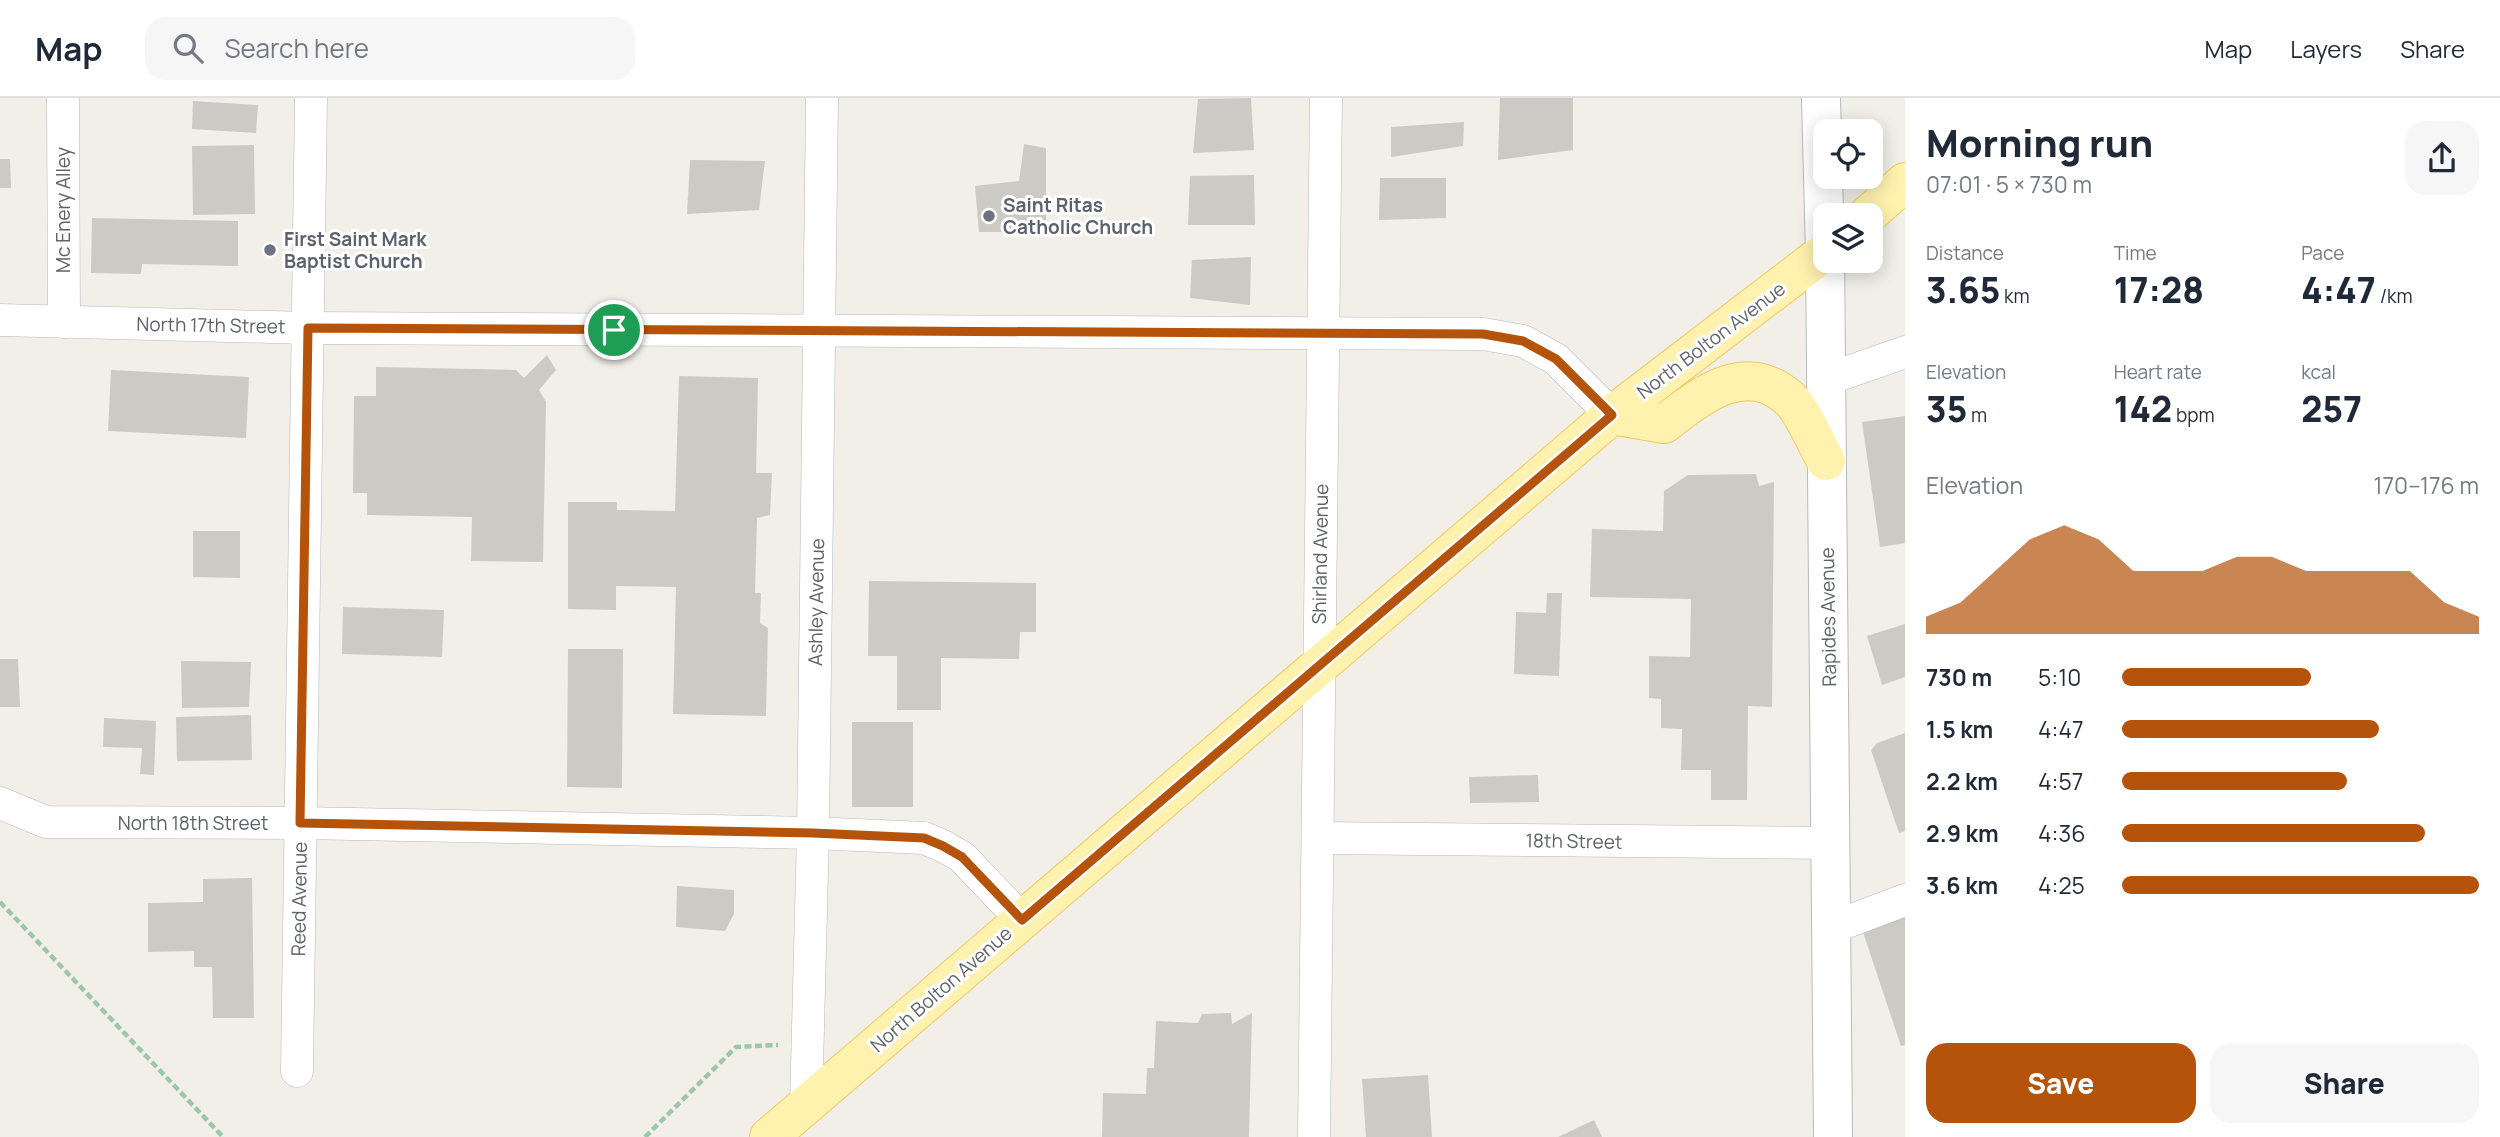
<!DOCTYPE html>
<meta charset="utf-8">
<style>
body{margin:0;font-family:Manrope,sans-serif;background:#f6f6f7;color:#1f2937;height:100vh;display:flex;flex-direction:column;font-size:26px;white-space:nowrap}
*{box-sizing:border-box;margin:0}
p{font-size:23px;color:#747a83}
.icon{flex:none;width:38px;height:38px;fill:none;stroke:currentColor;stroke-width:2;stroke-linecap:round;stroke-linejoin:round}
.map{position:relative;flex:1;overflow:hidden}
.side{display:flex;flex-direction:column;background:#fff;width:595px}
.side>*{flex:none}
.buttons{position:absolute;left:1813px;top:21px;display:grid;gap:14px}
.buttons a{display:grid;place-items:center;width:70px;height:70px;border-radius:14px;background:#fff;box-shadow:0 4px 18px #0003;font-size:35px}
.pin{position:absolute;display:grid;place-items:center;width:60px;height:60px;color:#fff;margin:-30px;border:4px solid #fff;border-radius:50%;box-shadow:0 2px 7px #0007}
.round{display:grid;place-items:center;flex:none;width:74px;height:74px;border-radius:21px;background:#f6f6f7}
.headline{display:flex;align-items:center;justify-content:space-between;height:119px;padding:0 21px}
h1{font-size:38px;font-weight:800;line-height:52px}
.metrics{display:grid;grid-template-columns:repeat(3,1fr);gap:10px;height:119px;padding:7px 21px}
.metrics div{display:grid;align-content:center}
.metrics b{font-size:35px;font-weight:800}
.metrics small{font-size:19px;font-weight:400}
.metrics p{font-size:19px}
.chart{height:196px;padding:14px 21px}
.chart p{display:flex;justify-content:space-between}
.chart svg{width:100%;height:126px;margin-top:7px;fill:#b45309;opacity:.7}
.button{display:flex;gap:14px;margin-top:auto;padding:14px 21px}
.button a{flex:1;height:80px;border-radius:21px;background:#b45309;color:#fff;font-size:28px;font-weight:800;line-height:80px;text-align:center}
.button a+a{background:#f6f6f7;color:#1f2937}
ul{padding:0 21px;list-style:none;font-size:23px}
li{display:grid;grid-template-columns:112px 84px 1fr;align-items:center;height:52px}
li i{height:18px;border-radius:9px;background:#b45309}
header{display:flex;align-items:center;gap:42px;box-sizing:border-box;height:98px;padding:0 35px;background:#fff;border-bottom:2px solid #e0e1e3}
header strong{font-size:33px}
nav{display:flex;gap:38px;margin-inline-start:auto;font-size:24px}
.search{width:490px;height:63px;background:#f6f6f7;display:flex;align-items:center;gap:18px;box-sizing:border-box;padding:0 24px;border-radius:21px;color:#747a83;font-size:26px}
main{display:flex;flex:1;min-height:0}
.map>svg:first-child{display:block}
.building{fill:#cccac5}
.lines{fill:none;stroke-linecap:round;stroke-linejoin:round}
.minor-casing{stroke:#b5b8bc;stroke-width:33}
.secondary-casing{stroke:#b6babf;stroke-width:40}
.primary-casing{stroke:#f2c960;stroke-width:40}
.path{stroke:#9cc7a9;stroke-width:4.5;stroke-dasharray:7 3.5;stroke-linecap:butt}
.minor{stroke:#fff;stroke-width:32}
.secondary{stroke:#fff;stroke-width:38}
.primary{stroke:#fff2af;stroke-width:38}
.route-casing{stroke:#fff;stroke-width:14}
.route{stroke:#b45309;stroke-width:9}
.worship-dot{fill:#6b7280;stroke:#fff;stroke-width:2.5}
.labels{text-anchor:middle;stroke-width:6;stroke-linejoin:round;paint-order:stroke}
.worship-label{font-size:19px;font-weight:bold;fill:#5b616d;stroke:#fff;text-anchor:start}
.street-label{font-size:19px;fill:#5f6368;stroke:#fff}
</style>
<header>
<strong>Map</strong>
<div class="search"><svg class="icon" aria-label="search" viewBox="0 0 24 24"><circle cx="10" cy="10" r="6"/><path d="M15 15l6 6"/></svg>Search here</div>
<nav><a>Map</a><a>Layers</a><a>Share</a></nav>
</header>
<main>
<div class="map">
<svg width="1905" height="1039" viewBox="0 0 1905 1039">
<rect width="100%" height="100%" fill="#f1efe8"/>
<g class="building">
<polygon points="1251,0 1254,52 1193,55 1198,1"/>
<polygon points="1500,0 1573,0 1573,52 1498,62"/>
<polygon points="193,3 258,7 256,35 192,31"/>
<polygon points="1464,24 1463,48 1391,59 1391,29"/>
<polygon points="1024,46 1046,50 1046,134 979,134 975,88 1019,83"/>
<polygon points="254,47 255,116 193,117 192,48"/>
<polygon points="0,61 10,61 11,90 0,90"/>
<polygon points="690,62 765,63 759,112 687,116"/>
<polygon points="1254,77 1255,127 1188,127 1190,78"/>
<polygon points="1380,80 1446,80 1446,120 1379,122"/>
<polygon points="92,120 238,123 238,168 142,166 141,176 91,175"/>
<polygon points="1251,159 1250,207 1190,200 1192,162"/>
<polygon points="547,257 556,272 539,292 546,304 543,464 471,463 472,419 367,417 367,395 353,395 354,298 376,298 376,269 516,272 524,280"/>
<polygon points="111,272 249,279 246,340 108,333"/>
<polygon points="679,278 758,280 756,375 772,375 770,417 757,420 755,495 761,495 760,525 768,530 766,618 673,616 676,489 616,488 616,512 568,511 568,404 617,404 617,412 675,413"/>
<polygon points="1905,318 1905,445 1880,449 1862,324"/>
<polygon points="1756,376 1759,388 1774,384 1772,609 1748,608 1747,702 1711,702 1711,672 1681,672 1682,631 1661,630 1661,601 1649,600 1649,558 1690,559 1691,501 1590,499 1592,431 1663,433 1664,393 1688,377"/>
<polygon points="193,433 240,433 240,480 193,479"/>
<polygon points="869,483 1036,485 1036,534 1020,534 1019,561 941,560 941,612 897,612 897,558 868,558"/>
<polygon points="1547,495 1562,495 1559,578 1514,576 1516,514 1546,515"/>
<polygon points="343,509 444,512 442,559 342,556"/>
<polygon points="1905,526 1905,579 1882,587 1867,538"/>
<polygon points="568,551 623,551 622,690 567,689"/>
<polygon points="0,561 18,561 20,609 0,609"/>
<polygon points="181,563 251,564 249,609 182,610"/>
<polygon points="251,617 252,662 177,663 176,619"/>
<polygon points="104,620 156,623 154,677 140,676 142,650 103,649"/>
<rect x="852" y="624" width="61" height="85"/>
<polygon points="1905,635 1905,733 1899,735 1871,652 1877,645"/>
<polygon points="1538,677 1539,704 1470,705 1469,679"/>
<polygon points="252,780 254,920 213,920 212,869 194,869 194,853 148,854 148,805 203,804 203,781"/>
<polygon points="677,788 734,792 734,816 725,833 676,829"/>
<polygon points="1905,817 1905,947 1901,948 1862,831"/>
<polygon points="1231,915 1232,926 1252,915 1249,1039 1102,1039 1103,995 1146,996 1147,970 1154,970 1156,923 1198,925 1202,916"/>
<polygon points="1428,977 1432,1039 1366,1039 1362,981"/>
<polygon points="1594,1022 1602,1039 1558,1039"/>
</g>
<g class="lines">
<g class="minor-casing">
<g id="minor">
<polyline points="63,0 64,224"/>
<polyline points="0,222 308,230 1483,236 1523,243 1556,261 1612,317"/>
<polyline points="1825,282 1905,254"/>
<polyline points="0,705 46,724 300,725 813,735 924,740 943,748 962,759 1022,822"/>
<polyline points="1318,740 1830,745"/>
<polyline points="1831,830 1905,802"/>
<polyline points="297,973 311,0"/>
<polyline points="806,1008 813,735 822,0"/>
<polyline points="1314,1039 1326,0"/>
</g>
</g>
<g class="secondary-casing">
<polyline id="secondary" points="1821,0 1825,155 1833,1039"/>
</g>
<g class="primary-casing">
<g id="primary">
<polyline points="1868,117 1905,84"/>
<path d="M 1612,317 L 1664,326 C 1702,297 1745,261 1790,301 C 1802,312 1817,347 1826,363"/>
<polyline points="769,1039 1612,317 1825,154"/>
</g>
</g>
<g class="path">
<polyline points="0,804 223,1039"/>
<polyline points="645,1039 736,949 778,947"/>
</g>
<use href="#minor" class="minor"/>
<use href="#secondary" class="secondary"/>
<use href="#primary" class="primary"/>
</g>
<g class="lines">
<g class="route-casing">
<polygon id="route" points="308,230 1483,236 1523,243 1556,261 1612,317 1022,822 962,759 943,748 924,740 813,735 300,725"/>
</g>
<use href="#route" class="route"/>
</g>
<g class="worship-dot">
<circle cx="989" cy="118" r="7"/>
<circle cx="270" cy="152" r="7"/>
</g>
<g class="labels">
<g class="worship-label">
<text x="1003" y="114">Saint Ritas<tspan x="1003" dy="22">Catholic Church</tspan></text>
<text x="284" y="148">First Saint Mark<tspan x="284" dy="22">Baptist Church</tspan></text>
</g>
<g class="street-label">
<text transform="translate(63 112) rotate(-90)" y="7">Mc Enery Alley</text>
<text transform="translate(211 227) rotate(1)" y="7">North 17th Street</text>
<text transform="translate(1711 242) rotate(-37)" y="7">North Bolton Avenue</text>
<text transform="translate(1320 456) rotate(-89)" y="7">Shirland Avenue</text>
<text transform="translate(816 504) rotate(-89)" y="7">Ashley Avenue</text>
<text transform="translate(1828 519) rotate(-91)" y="7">Rapides Avenue</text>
<text x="193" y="732">North 18th Street</text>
<text transform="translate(1574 743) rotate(1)" y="7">18th Street</text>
<text transform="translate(299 801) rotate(-89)" y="7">Reed Avenue</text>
<text transform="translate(941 891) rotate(-41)" y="7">North Bolton Avenue</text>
</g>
</g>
</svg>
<div class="buttons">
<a><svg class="icon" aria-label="locate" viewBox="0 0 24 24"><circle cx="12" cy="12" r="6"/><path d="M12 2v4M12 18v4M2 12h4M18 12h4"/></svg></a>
<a><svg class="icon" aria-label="layers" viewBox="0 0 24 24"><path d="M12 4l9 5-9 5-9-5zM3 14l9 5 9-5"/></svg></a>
</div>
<div class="pin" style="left:614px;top:232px;background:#1e9e55"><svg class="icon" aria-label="arrive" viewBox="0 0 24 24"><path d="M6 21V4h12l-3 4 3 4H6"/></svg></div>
</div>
<section class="side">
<div class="headline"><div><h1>Morning run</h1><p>07:01 · 5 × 730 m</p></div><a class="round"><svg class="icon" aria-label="share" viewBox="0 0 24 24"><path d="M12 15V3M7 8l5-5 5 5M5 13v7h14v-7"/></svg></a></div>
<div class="metrics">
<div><p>Distance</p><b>3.65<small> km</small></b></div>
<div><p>Time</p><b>17:28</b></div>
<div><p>Pace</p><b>4:47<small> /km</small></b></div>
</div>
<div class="metrics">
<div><p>Elevation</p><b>35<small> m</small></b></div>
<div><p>Heart rate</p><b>142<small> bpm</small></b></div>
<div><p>kcal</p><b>257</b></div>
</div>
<div class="chart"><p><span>Elevation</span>170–176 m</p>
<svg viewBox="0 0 160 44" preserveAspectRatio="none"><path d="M0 44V38L10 33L20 22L30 11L40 6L50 11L60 22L70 22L80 22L90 17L100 17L110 22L120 22L130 22L140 22L150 33L160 38V44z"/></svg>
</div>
<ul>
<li><b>730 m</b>5:10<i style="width:53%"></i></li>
<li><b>1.5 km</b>4:47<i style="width:72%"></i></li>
<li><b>2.2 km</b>4:57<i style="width:63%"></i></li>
<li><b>2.9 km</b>4:36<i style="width:85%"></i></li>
<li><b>3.6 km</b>4:25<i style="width:100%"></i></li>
</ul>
<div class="button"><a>Save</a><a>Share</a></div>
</section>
</main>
